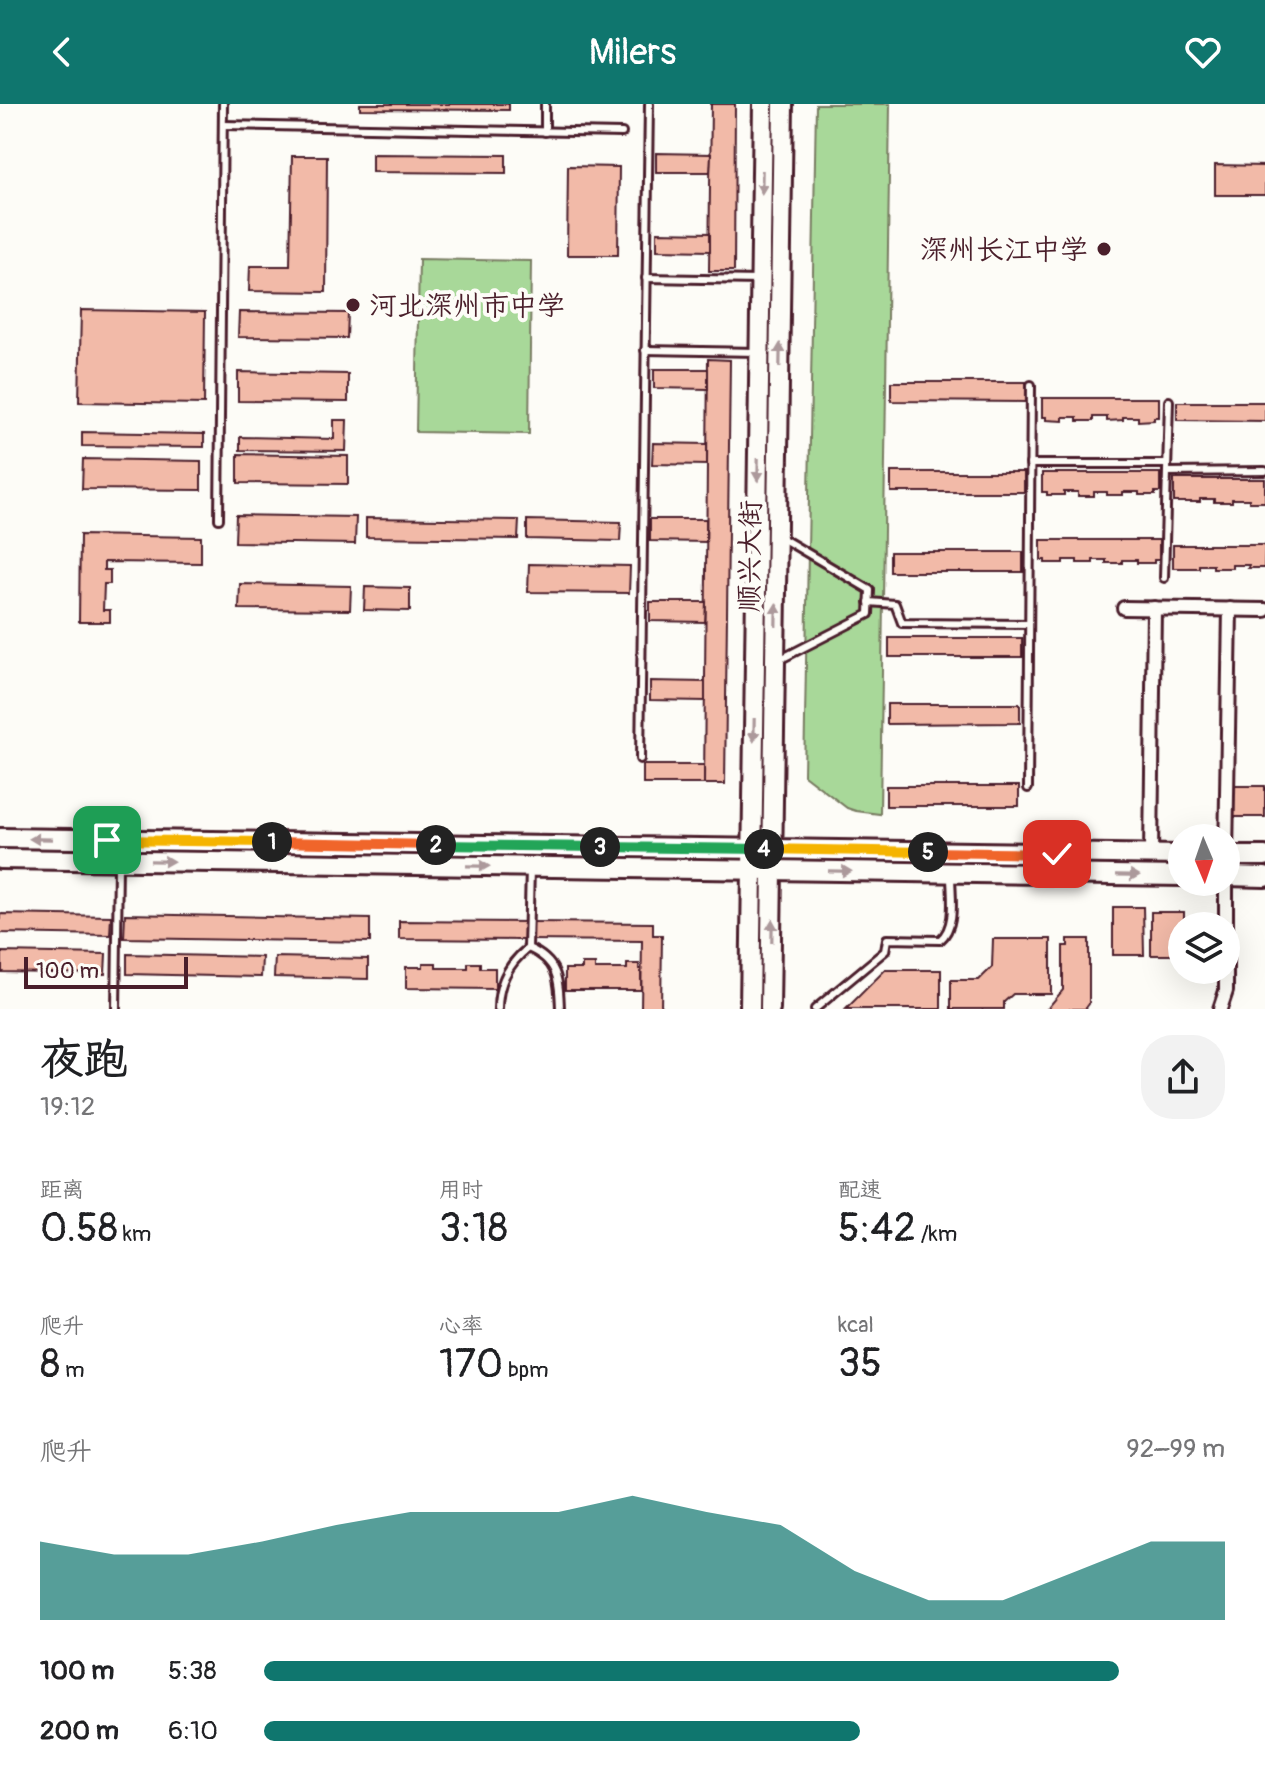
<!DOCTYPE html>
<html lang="zh">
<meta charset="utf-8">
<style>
body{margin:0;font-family:Pangolin,"LXGW WenKai TC",sans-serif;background:#f2f2f2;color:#202124;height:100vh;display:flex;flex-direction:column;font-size:30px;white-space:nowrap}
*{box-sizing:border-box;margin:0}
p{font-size:26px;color:#757577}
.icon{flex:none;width:44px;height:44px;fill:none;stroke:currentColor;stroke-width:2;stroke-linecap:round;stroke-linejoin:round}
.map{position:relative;height:905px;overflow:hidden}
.side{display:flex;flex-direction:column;background:#fff;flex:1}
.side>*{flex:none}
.needle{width:52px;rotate:178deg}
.tools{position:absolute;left:1168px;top:720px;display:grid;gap:16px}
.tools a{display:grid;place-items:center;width:72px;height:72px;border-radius:50%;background:#fff;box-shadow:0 8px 32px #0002;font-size:40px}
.scale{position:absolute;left:24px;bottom:20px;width:164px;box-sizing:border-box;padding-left:8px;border:4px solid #4a1f2b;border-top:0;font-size:22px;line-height:28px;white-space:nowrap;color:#4a1f2b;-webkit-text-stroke:6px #fdfcf7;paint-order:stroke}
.pin{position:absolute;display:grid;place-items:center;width:68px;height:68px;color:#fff;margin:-34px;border-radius:16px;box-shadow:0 4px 12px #0006}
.km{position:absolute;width:40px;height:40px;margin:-20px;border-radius:50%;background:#222;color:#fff;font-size:22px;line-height:40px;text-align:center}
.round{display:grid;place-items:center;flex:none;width:84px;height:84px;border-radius:32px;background:#f2f2f2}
.overview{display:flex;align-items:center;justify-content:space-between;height:136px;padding:0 40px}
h1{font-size:44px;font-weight:600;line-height:60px}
.metrics{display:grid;grid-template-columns:repeat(3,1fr);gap:12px;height:136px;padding:8px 40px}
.metrics div{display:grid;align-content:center}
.metrics b{font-size:40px;font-weight:600}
.metrics small{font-size:22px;font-weight:400}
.metrics p{font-size:22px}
.chart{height:224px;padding:16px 40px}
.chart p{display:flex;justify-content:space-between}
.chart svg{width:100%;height:144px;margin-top:8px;fill:#0f766e;opacity:.7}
ul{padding:0 40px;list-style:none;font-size:26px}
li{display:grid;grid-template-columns:128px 96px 1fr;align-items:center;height:60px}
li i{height:20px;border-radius:10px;background:#0f766e}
header{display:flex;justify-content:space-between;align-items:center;height:104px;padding:0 40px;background:#0f766e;color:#fff;font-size:36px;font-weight:600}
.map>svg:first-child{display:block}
.green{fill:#a8d899;stroke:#797c62;stroke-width:2}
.building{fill:#f2baa8;stroke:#4a1f2b;stroke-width:2}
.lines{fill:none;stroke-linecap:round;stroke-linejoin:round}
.service-casing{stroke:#4a1f2b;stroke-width:12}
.minor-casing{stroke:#4a1f2b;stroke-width:18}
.secondary-casing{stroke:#4a1f2b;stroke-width:24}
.service{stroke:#fdfcf7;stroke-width:6}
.minor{stroke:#fdfcf7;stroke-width:12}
.secondary{stroke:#fdfcf7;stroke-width:18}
.oneway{fill:#ac999b}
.split-1-casing{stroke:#fff;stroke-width:16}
.split-2-casing{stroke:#fff;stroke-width:16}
.split-3-casing{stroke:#fff;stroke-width:16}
.split-4-casing{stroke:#fff;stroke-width:16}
.split-5-casing{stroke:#fff;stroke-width:16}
.split-6-casing{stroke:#fff;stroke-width:16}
.split-1{stroke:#f5b400;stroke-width:10}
.split-2{stroke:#f0652b;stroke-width:10}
.split-3{stroke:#22a559;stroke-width:10}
.split-4{stroke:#22a559;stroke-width:10}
.split-5{stroke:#f5b400;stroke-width:10}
.split-6{stroke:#f0652b;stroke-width:10}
.poi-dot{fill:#4a1f2b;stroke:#fdfcf7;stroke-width:3}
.labels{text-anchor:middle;stroke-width:8;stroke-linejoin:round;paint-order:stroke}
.poi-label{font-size:28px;fill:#4a1f2b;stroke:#fdfcf7;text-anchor:end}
.street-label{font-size:28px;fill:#4a1f2b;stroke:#fdfcf7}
</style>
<header><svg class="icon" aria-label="back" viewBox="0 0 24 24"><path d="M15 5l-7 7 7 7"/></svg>Milers<svg class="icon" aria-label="heart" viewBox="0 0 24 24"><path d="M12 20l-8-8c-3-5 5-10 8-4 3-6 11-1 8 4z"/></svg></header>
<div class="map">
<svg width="1265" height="905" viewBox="0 0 1265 905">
<rect width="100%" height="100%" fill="#fdfcf7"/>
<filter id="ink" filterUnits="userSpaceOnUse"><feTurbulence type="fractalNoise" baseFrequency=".0125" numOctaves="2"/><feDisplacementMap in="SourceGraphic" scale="16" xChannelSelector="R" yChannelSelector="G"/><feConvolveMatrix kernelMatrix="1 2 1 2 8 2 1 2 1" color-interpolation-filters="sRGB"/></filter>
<g filter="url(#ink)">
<g class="green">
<polygon points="816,0 890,0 880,710 856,707 847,704 804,671"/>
<polygon points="419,155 531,157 529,330 416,328"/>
</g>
<g class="building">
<polygon points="360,0 509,0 509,6 360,5"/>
<polygon points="711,0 735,0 734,167 709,167"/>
<polygon points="656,49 711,50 710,68 656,68"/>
<polygon points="372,50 506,51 506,69 372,68"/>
<polygon points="292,52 327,52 326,188 249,187 250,162 290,162"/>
<polygon points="1215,61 1265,62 1265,91 1215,91"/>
<polygon points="568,62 619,63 618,151 567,151"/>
<polygon points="657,128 710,129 710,147 657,146"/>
<polygon points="81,206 205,208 204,300 79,298"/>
<polygon points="239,208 348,209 347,234 238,233"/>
<polygon points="708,255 730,256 725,680 704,680"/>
<polygon points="654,265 708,265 708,285 654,284"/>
<polygon points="238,268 348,270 348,298 238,297"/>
<polygon points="891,278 1026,278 1026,298 891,297"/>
<polygon points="1042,294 1159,294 1159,313 1154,313 1154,316 1138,317 1138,313 1123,313 1123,316 1107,317 1107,313 1093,313 1093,317 1077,317 1077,313 1063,313 1063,317 1046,316 1046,313 1042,313"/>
<polygon points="1177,298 1265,298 1265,317 1177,316"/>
<polygon points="334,316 347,316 346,347 240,346 240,333 334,335"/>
<polygon points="82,328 204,330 204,343 82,342"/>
<polygon points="653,339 707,340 707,361 652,360"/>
<polygon points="238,350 348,352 348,380 238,379"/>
<polygon points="83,355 201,357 201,386 82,385"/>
<rect x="891" y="368" width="133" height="20"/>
<polygon points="1042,369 1160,369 1160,388 1155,388 1155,391 1139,391 1139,388 1123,388 1123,391 1107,391 1107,388 1094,388 1094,392 1078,392 1078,388 1064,388 1064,391 1047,391 1047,388 1042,388"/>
<polygon points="1174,375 1265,375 1265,398 1249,398 1249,395 1232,395 1232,398 1214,398 1214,395 1200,395 1200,398 1174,398"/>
<polygon points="236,411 356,413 355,440 235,438"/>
<polygon points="366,414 519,416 518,435 366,433"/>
<polygon points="650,415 706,415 706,438 650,437"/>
<polygon points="527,416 621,418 620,437 527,435"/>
<polygon points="80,431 201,433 201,459 104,458 104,466 110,466 110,480 104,480 103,506 110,506 110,518 79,518"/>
<polygon points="1041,436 1159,436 1159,456 1154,456 1154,459 1137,459 1137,456 1122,456 1122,459 1106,459 1106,456 1093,456 1093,459 1077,459 1077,456 1063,456 1063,459 1045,459 1045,456 1041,456"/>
<polygon points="1173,441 1265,441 1264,464 1248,464 1249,461 1232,461 1232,464 1213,464 1213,461 1199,461 1199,464 1173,464"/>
<rect x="890" y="448" width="133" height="20"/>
<polygon points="529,460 630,462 629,489 528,488"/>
<polygon points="240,480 351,482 350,506 239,505"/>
<polygon points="365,483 410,484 410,507 364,506"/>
<polygon points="650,498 706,498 705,518 650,517"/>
<rect x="889" y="534" width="133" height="19"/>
<polygon points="650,577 705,578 705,597 650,596"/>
<polygon points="887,600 1020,600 1020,619 887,620"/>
<rect x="643" y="661" width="61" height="19"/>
<rect x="886" y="682" width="133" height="20"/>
<rect x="1232" y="682" width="33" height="31"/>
<polygon points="1113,803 1143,803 1144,851 1113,851"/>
<polygon points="1151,808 1184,808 1184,822 1182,822 1182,851 1151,851"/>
<polygon points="0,810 111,812 110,831 0,829"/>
<polygon points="125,810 370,815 370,838 124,834"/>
<polygon points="399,817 653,819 653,831 662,831 661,905 641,905 642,837 399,835"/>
<polygon points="993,835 1051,835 1051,890 1013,890 1004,898 1004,905 951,905 951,876 979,876 992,863"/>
<polygon points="1068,835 1089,835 1089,900 1085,905 1047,905 1063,886 1063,842 1068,842"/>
<polygon points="2,848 106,850 105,870 2,868"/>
<polygon points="127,850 262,853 261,873 127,870"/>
<polygon points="275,853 368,855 368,875 274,873"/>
<polygon points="423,859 436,859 436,864 468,864 468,859 480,859 480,864 495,864 495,885 406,884 406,863 423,863"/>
<polygon points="582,860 595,860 595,865 627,865 627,860 639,860 639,865 641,865 641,886 565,886 565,865 582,865"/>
<polygon points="885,866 941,866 941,905 846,905"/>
</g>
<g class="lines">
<g class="service-casing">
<g id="service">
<polyline points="545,0 545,28"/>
<polyline points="223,21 622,29"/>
<polyline points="646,174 759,176"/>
<polyline points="645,246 758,248"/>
<polyline points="1030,360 1167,360"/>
<polyline points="1167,368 1265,367"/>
<polyline points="219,415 223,0"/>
<polyline points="1164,474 1169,297"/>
<polyline points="869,498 895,500 902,519 1029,520"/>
<polyline points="779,556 869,510 870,486 780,433"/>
<polyline points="640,655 649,0"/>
<polyline points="1028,684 1031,281"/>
<polyline points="528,844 530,764"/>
<polyline points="116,905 118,761"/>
<path d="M 498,905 C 498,879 508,860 528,844 C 558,857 559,875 560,905"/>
<path d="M 815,905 L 885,847 L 887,835 L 940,836 C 957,822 951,792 951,771"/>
</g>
</g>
<g class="minor-casing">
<g id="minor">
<polyline points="1124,504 1265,506"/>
<polyline points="1151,751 1154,504"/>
<polyline points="1226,752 1230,505"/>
<polyline points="1220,905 1226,887 1226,772"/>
</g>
</g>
<g class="secondary-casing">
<g id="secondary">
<polyline points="0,734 1182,751"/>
<polyline points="1226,752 1265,752"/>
<polyline points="0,755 1182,772"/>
<polyline points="1226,772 1265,773"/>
<polyline points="750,905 763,0"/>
<polyline points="770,905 783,0"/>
</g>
</g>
<use href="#service" class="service"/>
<use href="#minor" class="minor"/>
<use href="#secondary" class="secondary"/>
</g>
<defs><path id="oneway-solid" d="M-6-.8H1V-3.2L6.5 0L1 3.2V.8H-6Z" transform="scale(2)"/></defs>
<g class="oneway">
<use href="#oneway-solid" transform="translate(762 78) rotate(91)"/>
<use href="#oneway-solid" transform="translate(780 251) rotate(-89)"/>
<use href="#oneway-solid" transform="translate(758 366) rotate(91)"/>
<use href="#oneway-solid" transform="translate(776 511) rotate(-89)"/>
<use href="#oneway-solid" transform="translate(754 626) rotate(91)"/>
<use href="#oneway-solid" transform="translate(41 735) rotate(-179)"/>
<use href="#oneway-solid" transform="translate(162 757) rotate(1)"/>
<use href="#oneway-solid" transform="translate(478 762) rotate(1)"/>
<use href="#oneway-solid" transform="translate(840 767) rotate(1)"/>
<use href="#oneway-solid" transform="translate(1128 771) rotate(1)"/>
<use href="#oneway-solid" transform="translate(772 827) rotate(-89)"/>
</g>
</g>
<g class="lines" filter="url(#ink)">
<g class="split-1-casing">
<polyline id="split-1" points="107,736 272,738"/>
</g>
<g class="split-2-casing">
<polyline id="split-2" points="272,738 436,741"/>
</g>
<g class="split-3-casing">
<polyline id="split-3" points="436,741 600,743"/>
</g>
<g class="split-4-casing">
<polyline id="split-4" points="600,743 764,745"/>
</g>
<g class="split-5-casing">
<polyline id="split-5" points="764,745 928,748"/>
</g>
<g class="split-6-casing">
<polyline id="split-6" points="928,748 1057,750"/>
</g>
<use href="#split-1" class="split-1"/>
<use href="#split-2" class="split-2"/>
<use href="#split-3" class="split-3"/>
<use href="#split-4" class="split-4"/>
<use href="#split-5" class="split-5"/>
<use href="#split-6" class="split-6"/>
</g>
<g class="poi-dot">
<circle cx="1104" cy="145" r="8"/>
<circle cx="353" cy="201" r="8"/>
</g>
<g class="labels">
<g class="poi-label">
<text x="1088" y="155">深州长江中学</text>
<text x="369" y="211" text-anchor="start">河北深州市中学</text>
</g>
<g class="street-label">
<text transform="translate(749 452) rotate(-89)" y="10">顺兴大街</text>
</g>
</g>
</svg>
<div class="tools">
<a><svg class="needle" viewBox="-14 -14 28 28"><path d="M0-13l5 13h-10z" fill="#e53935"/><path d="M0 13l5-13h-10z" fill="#757577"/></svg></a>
<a><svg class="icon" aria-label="layers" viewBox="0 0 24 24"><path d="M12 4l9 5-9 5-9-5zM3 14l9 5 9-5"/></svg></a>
</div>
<div class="scale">100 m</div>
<div class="pin" style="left:107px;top:736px;background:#1e9e55"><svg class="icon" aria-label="arrive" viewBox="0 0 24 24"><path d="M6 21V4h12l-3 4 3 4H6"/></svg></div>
<div class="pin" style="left:1057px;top:750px;background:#d93025"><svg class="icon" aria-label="check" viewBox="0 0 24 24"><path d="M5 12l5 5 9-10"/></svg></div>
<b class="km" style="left:272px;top:738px">1</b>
<b class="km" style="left:436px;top:741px">2</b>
<b class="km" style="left:600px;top:743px">3</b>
<b class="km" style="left:764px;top:745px">4</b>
<b class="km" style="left:928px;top:748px">5</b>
</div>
<section class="side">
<div class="overview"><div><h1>夜跑</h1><p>19:12</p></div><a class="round"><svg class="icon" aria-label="share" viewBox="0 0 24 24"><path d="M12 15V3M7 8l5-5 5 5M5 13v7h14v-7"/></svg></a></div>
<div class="metrics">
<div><p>距离</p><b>0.58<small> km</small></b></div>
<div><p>用时</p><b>3:18</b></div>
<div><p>配速</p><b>5:42<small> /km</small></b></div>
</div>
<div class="metrics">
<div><p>爬升</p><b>8<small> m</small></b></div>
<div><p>心率</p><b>170<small> bpm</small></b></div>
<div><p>kcal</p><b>35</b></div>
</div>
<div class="chart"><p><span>爬升</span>92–99 m</p>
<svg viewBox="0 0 160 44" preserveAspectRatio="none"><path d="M0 44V20L10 24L20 24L30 20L40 15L50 11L60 11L70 11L80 6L90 11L100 15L110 29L120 38L130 38L140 29L150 20L160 20V44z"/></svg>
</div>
<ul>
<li><b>100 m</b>5:38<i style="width:89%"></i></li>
<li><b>200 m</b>6:10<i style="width:62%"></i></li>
</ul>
</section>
